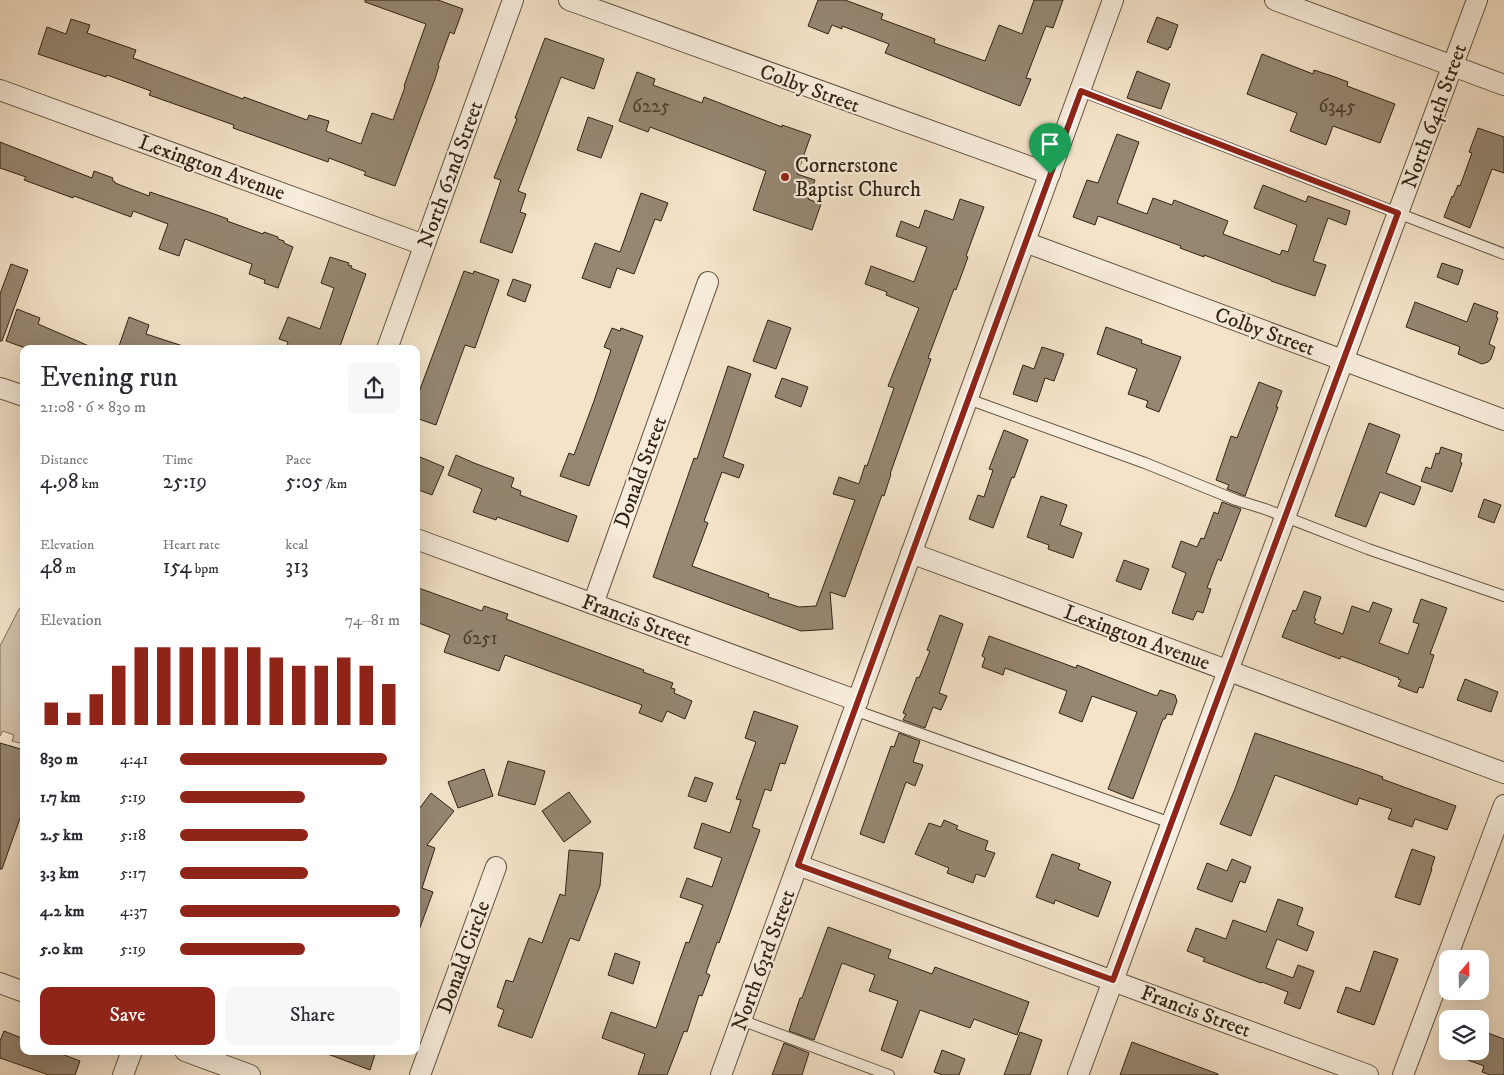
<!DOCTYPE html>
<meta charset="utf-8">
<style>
body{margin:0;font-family:"IM FELL DW Pica",serif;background:#f7f7f7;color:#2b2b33;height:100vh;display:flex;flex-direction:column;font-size:19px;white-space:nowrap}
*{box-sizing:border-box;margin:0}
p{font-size:16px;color:#7c7c81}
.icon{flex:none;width:28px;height:28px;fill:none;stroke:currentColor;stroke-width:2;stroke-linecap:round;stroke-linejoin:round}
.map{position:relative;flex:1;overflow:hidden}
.sheet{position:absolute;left:20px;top:345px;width:400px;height:710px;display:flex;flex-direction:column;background:#fff;border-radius:10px;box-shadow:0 5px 20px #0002}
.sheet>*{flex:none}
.needle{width:32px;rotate:20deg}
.controls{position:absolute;left:1439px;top:950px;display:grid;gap:10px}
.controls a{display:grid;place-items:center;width:50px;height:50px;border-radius:10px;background:#fff;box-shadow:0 5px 20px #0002;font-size:25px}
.pin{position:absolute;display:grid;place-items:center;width:42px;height:42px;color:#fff;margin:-51px -21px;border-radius:50% 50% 50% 0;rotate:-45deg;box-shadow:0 0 5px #0007}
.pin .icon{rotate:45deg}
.round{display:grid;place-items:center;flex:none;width:52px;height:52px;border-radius:10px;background:#f7f7f7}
.overview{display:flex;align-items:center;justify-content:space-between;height:85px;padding:0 20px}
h1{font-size:28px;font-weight:600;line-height:38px}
.figures{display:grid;grid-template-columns:repeat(3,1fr);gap:8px;height:85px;padding:5px 20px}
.figures div{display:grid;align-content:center}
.figures b{font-size:21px;font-weight:600}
.figures small{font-size:14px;font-weight:400}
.figures p{font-size:14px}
.chart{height:140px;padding:10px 20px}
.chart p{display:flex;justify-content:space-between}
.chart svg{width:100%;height:90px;margin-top:5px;stroke:#8f2418;stroke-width:6}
.button{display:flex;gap:10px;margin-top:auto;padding:10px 20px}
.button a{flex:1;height:58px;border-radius:10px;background:#8f2418;color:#fff;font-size:20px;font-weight:600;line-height:58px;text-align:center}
.button a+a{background:#f7f7f7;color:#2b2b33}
ul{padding:0 20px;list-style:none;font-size:16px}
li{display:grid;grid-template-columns:80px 60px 1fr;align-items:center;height:38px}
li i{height:12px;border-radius:6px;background:#8f2418}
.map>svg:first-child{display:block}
.green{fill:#d3c2aa;stroke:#82725e}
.building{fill:#968772;stroke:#312313}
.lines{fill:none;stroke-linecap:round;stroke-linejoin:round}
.service-casing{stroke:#625340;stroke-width:12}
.minor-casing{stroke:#625340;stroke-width:22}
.service{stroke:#f8eddc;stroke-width:10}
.minor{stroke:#f8eddc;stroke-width:20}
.route-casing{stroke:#fff;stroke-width:10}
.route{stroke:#8f2418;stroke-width:6}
.poi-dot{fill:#8f2418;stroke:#f8eddc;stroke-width:2}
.labels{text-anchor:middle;stroke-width:4.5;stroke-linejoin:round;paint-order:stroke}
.number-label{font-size:19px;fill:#4a3c2b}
.street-label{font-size:21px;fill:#312313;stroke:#f8eddc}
.poi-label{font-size:21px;fill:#312313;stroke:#f8eddc;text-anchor:start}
</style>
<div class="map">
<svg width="1504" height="1075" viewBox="0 0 1504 1075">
<rect width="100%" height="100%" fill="#f4e3c9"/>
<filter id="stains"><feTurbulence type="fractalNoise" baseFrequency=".004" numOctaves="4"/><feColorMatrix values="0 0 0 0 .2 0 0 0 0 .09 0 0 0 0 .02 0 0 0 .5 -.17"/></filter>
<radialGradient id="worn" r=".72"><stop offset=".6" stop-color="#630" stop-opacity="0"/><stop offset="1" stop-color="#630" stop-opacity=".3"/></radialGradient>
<polygon class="green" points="24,604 24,744 12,741 14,735 3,731 0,736 0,646 19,609"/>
<g class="building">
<polygon points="365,0 438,0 463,9 454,34 450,32 438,65 439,66 435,79 395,186 364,175 366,172 329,158 328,162 233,128 234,125 149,95 151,91 107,75 106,77 38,54 47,27 66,34 71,19 90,25 87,33 136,50 133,58 243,99 244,97 307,120 309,115 329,121 326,131 361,144 372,113 393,120 405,87 404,86 426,24 365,2"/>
<polygon points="818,0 845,0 883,14 881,19 935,39 934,43 985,61 999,25 1022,34 1034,0 1063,0 1053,28 1046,26 1026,78 1031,79 1020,106 885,53 889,44 842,26 842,29 832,25 828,34 808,26"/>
<polygon points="1157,17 1178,25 1170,48 1169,47 1168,50 1147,42"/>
<polygon points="545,38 604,59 594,89 561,77 518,191 526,194 520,212 526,214 512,253 480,242 501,180 494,178 517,119 515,118"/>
<polygon points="1262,54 1313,74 1314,70 1335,77 1348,82 1347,86 1395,104 1380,143 1333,126 1326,145 1290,131 1297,113 1247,94"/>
<polygon points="1137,71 1170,84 1161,109 1127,98"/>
<polygon points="637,72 655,79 653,85 702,103 704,97 782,127 782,125 811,135 797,174 815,180 808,199 821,204 812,230 753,210 766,171 650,127 648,132 619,121"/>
<polygon points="588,117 613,126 601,158 577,150"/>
<polygon points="1478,128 1504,137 1504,173 1492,169 1470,228 1444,217 1452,196 1453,197 1458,185 1460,186 1472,153 1469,152"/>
<polygon points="1117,134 1139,142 1117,203 1147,214 1153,198 1172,205 1174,200 1228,221 1223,234 1280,255 1282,250 1288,252 1297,225 1254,208 1263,185 1306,202 1308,196 1350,211 1346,225 1328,218 1313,261 1326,265 1315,296 1271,281 1271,280 1204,255 1204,257 1180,248 1181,246 1098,216 1095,225 1073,217 1087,180 1098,183"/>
<polygon points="0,142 92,178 94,171 113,178 112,180 115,182 115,183 149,196 150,192 200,209 228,219 227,221 263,234 264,232 278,237 278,239 284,241 284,243 293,247 278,288 264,283 265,280 249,274 252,264 185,239 179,256 159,249 168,224 133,211 131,217 74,196 73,198 24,180 26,177 0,168"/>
<polygon points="641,193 668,203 661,221 655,219 634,274 617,268 610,288 582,278 595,243 620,252"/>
<polygon points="960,199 984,207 966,256 968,257 956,290 954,289 928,358 931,359 890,474 891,474 884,496 882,495 845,597 830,592 833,629 801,631 653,577 694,458 697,459 728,366 751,374 723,457 744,465 739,478 722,472 704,521 708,523 692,566 769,594 768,597 799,607 816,606 855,500 833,494 839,477 859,484 865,465 867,466 894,388 888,386 919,308 886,295 887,292 865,284 871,266 914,282 927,247 896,236 901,221 919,228 925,210 953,220"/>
<polygon points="330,257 349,263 348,265 352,266 351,268 366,274 339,349 286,349 288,342 279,339 288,317 320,329 334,288 321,283"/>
<polygon points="1442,263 1463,270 1458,285 1437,277"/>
<polygon points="11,264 28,270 2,341 0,341 0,294"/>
<polygon points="464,271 473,274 474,271 499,280 475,348 465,345 436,425 416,418 416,400"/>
<polygon points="513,279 531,285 525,302 507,295"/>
<polygon points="1415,302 1467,322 1474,303 1498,312 1496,317 1498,318 1489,344 1495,347 1491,359 1488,362 1482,364 1458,354 1460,347 1458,346 1406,327"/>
<polygon points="17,309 40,318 38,324 96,349 28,349 6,341"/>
<polygon points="129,317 149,325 146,334 183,346 182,349 118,349"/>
<polygon points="768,320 791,328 776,369 753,361"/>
<polygon points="1106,327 1142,340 1141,343 1181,357 1159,412 1146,407 1148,401 1128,394 1137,369 1097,354"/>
<polygon points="612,328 620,331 621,328 643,336 589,486 560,476 569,453 574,455 594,401 611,350 604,347"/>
<polygon points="1042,347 1064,354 1054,381 1045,378 1037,402 1013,394 1023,365 1034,369"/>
<polygon points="782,378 808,387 801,407 775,397"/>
<polygon points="1259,382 1282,391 1276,407 1278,407 1245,496 1227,489 1229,485 1216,480 1231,436 1237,438"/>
<polygon points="1369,423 1400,435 1386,473 1421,487 1414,505 1380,492 1366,527 1335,516"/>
<polygon points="1004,430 1028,440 1014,478 1012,477 993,528 969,519 978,495 984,497 993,470 989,469"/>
<polygon points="1441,447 1462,454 1460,462 1462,463 1452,492 1421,481 1426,467 1431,469 1436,453 1439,454"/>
<polygon points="456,455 474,463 514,478 511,487 521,491 520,495 577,516 568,542 497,517 496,520 473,512 482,489 448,475"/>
<polygon points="420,457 444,467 432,495 416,489 416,467"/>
<polygon points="1041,496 1067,505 1060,525 1082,533 1073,558 1048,549 1049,545 1027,537"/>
<polygon points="1484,499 1501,505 1494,523 1478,517"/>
<polygon points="1222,502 1241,509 1221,561 1218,559 1207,588 1211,589 1203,613 1197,611 1193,620 1172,613 1186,573 1172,567 1181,541 1197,547 1201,538 1204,539 1214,512 1218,514"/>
<polygon points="1124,560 1149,569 1141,590 1116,581"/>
<polygon points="416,587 482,611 484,606 508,614 506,619 644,670 643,672 673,683 671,688 675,689 674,693 692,701 685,719 667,711 662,722 639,713 642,705 505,655 499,671 444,652 450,635 416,622"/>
<polygon points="1304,591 1321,597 1314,618 1316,619 1314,623 1343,634 1352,606 1369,612 1373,602 1392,609 1379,643 1408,654 1419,624 1413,622 1421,599 1447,608 1430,654 1434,655 1423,688 1419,687 1417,693 1398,686 1401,680 1398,679 1399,678 1341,656 1340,659 1282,637 1293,610 1296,611"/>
<polygon points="940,615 963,624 939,693 947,696 941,710 933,707 925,728 903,720 906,714 903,713 917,677 919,678 930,651 927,650"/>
<polygon points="989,636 1076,668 1077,665 1157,696 1160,690 1175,695 1177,701 1172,715 1167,714 1165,719 1163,719 1133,799 1108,789 1137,712 1092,696 1082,722 1059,713 1067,691 1005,668 1003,675 982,667 985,658 982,656"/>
<polygon points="1465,679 1498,692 1491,712 1457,700"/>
<polygon points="754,711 798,726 785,764 780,763 771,791 765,789 752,827 760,830 719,943 717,942 706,973 710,975 702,996 699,995 687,1032 684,1031 667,1075 638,1075 645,1054 602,1038 611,1012 656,1028 686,942 689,943 703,905 680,897 687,878 712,887 722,858 694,848 702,823 730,833 741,800 736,799 756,742 745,738"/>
<polygon points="899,733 920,741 913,762 923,765 915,786 906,782 884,843 860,834 891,746 894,747"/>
<polygon points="1255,733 1361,769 1383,777 1382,779 1456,806 1447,830 1415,819 1412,827 1388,819 1392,809 1359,798 1357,805 1275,775 1251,836 1220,824 1235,789"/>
<polygon points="0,743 24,750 24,807 2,869 0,869"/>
<polygon points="508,761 545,771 535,805 498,795"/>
<polygon points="484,769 493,796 458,808 448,782"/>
<polygon points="695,777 713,783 706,802 688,796"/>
<polygon points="569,792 591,822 564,842 542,811"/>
<polygon points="431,793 454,811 427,845 435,848 422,888 433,892 418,933 416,932 416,813"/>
<polygon points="944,820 958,826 956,829 988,841 985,850 995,853 985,877 976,874 973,883 947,873 949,868 915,854 929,823 941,827"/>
<polygon points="1412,849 1435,857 1431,869 1432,869 1420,905 1395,897"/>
<polygon points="569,850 603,853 600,886 579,941 570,938 532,1038 498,1026 504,1010 497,1007 506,980 513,982 529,938 542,943 560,894 565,896"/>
<polygon points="1052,854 1080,864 1078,869 1111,882 1098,917 1055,900 1054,904 1036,897"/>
<polygon points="1232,859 1251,867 1245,883 1240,881 1232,902 1197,889 1207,863 1227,871"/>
<polygon points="1278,899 1303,908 1297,925 1314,932 1307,951 1277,939 1266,968 1293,978 1298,965 1314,971 1300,1009 1284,1003 1288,992 1262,982 1261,983 1203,961 1205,958 1187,951 1196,928 1226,939 1233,920 1266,932"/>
<polygon points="828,927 891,950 888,958 908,965 932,974 935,967 1029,1002 1017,1035 974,1019 970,1028 920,1010 902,1058 881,1050 898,1001 869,991 875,975 842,963 814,1040 789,1031 800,998 802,998"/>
<polygon points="1374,951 1398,959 1374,1025 1337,1012 1346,987 1360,992"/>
<polygon points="615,953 640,962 633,984 608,975"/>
<polygon points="1480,1030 1504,1039 1504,1075 1490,1075 1482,1072 1484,1066 1449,1053 1449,1051 1480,1051"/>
<polygon points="4,1031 24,1039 24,1051 54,1051 80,1061 75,1075 49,1075 0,1058 0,1041"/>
<polygon points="1020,1032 1042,1040 1030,1075 1004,1075"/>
<polygon points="1132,1042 1218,1074 1218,1075 1120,1075"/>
<polygon points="784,1043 809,1053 802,1075 772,1075"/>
<polygon points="942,1050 965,1059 959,1075 943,1075 934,1072"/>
<polygon points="325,1051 376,1051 370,1070 325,1053"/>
</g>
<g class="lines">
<g class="service-casing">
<g id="service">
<polyline points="1081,91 1504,254"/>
<polyline points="968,399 1145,463 1236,500 1265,509 1368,549 1504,596"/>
<polyline points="854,710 1171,823"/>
<polyline points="741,1020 889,1075"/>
</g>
</g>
<g class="minor-casing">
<g id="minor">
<polyline points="569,0 1050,174"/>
<polyline points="1275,0 1504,85"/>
<polyline points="0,90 424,245"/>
<polyline points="1025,242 1504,420"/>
<polyline points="387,349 513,0"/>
<polyline points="0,388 24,396"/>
<polyline points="416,539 858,701"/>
<polyline points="911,553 1504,773"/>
<polyline points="593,604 708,282"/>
<polyline points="798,865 1368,1075"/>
<polyline points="0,983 24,992"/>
<polyline points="185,1051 250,1075"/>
<polyline points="123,1075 132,1051"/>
<polyline points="420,1075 496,867"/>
<polyline points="721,1075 1113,0"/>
<polyline points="1078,1075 1477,0"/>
<polyline points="1403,1075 1504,805"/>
</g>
</g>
<use href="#service" class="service"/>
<use href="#minor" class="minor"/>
</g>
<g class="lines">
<g class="route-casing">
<polygon id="route" points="1081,91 1398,213 1113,980 798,865"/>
</g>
<use href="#route" class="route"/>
</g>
<circle class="poi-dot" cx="785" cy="177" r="5"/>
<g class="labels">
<g class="number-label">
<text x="651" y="112">6225</text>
<text x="1337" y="112">6345</text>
<text x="480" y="644">6251</text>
</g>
<g class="street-label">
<text transform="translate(810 88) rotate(20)" y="7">Colby Street</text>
<text transform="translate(1434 116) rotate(-70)" y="7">North 64th Street</text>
<text transform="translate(212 167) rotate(20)" y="7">Lexington Avenue</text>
<text transform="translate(450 174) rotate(-70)" y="7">North 62nd Street</text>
<text transform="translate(1265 331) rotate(20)" y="7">Colby Street</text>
<text transform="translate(640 472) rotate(-70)" y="7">Donald Street</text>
<text transform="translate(637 620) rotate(20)" y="7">Francis Street</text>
<text transform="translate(1137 637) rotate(20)" y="7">Lexington Avenue</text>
<text transform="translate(463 957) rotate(-70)" y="7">Donald Circle</text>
<text transform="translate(763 960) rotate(-70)" y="7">North 63rd Street</text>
<text transform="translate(1196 1011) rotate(20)" y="7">Francis Street</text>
</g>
<g class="poi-label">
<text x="795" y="172">Cornerstone<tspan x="795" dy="24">Baptist Church</tspan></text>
</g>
</g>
<rect width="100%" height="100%" filter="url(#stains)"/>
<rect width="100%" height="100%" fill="url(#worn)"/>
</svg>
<div class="controls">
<a><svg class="needle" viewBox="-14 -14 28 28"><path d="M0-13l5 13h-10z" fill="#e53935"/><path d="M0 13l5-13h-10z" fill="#7c7c81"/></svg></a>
<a><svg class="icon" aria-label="layers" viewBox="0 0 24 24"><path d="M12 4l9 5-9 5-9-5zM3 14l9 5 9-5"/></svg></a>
</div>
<div class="pin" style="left:1050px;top:174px;background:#1e9e55"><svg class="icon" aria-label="arrive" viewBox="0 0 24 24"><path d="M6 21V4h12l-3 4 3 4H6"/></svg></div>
<section class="sheet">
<div class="overview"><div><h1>Evening run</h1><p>21:08 · 6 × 830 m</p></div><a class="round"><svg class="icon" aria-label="share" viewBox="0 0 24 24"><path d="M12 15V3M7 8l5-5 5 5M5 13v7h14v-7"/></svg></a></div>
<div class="figures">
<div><p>Distance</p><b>4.98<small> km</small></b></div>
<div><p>Time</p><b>25:19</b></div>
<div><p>Pace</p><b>5:05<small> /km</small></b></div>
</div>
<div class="figures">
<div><p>Elevation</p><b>48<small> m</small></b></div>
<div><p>Heart rate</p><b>154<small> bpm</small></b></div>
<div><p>kcal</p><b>313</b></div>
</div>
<div class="chart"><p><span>Elevation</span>74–81 m</p>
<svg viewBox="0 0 160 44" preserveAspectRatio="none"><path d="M5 44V33M15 44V38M25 44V29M35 44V15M45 44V6M55 44V6M65 44V6M75 44V6M85 44V6M95 44V6M105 44V11M115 44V15M125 44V15M135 44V11M145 44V15M155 44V24"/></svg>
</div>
<ul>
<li><b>830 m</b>4:41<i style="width:94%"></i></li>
<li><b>1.7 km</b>5:19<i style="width:57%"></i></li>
<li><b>2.5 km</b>5:18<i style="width:58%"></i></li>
<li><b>3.3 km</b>5:17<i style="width:58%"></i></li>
<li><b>4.2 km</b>4:37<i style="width:100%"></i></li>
<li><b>5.0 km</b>5:19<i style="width:57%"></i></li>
</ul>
<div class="button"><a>Save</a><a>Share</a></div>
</section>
</div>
